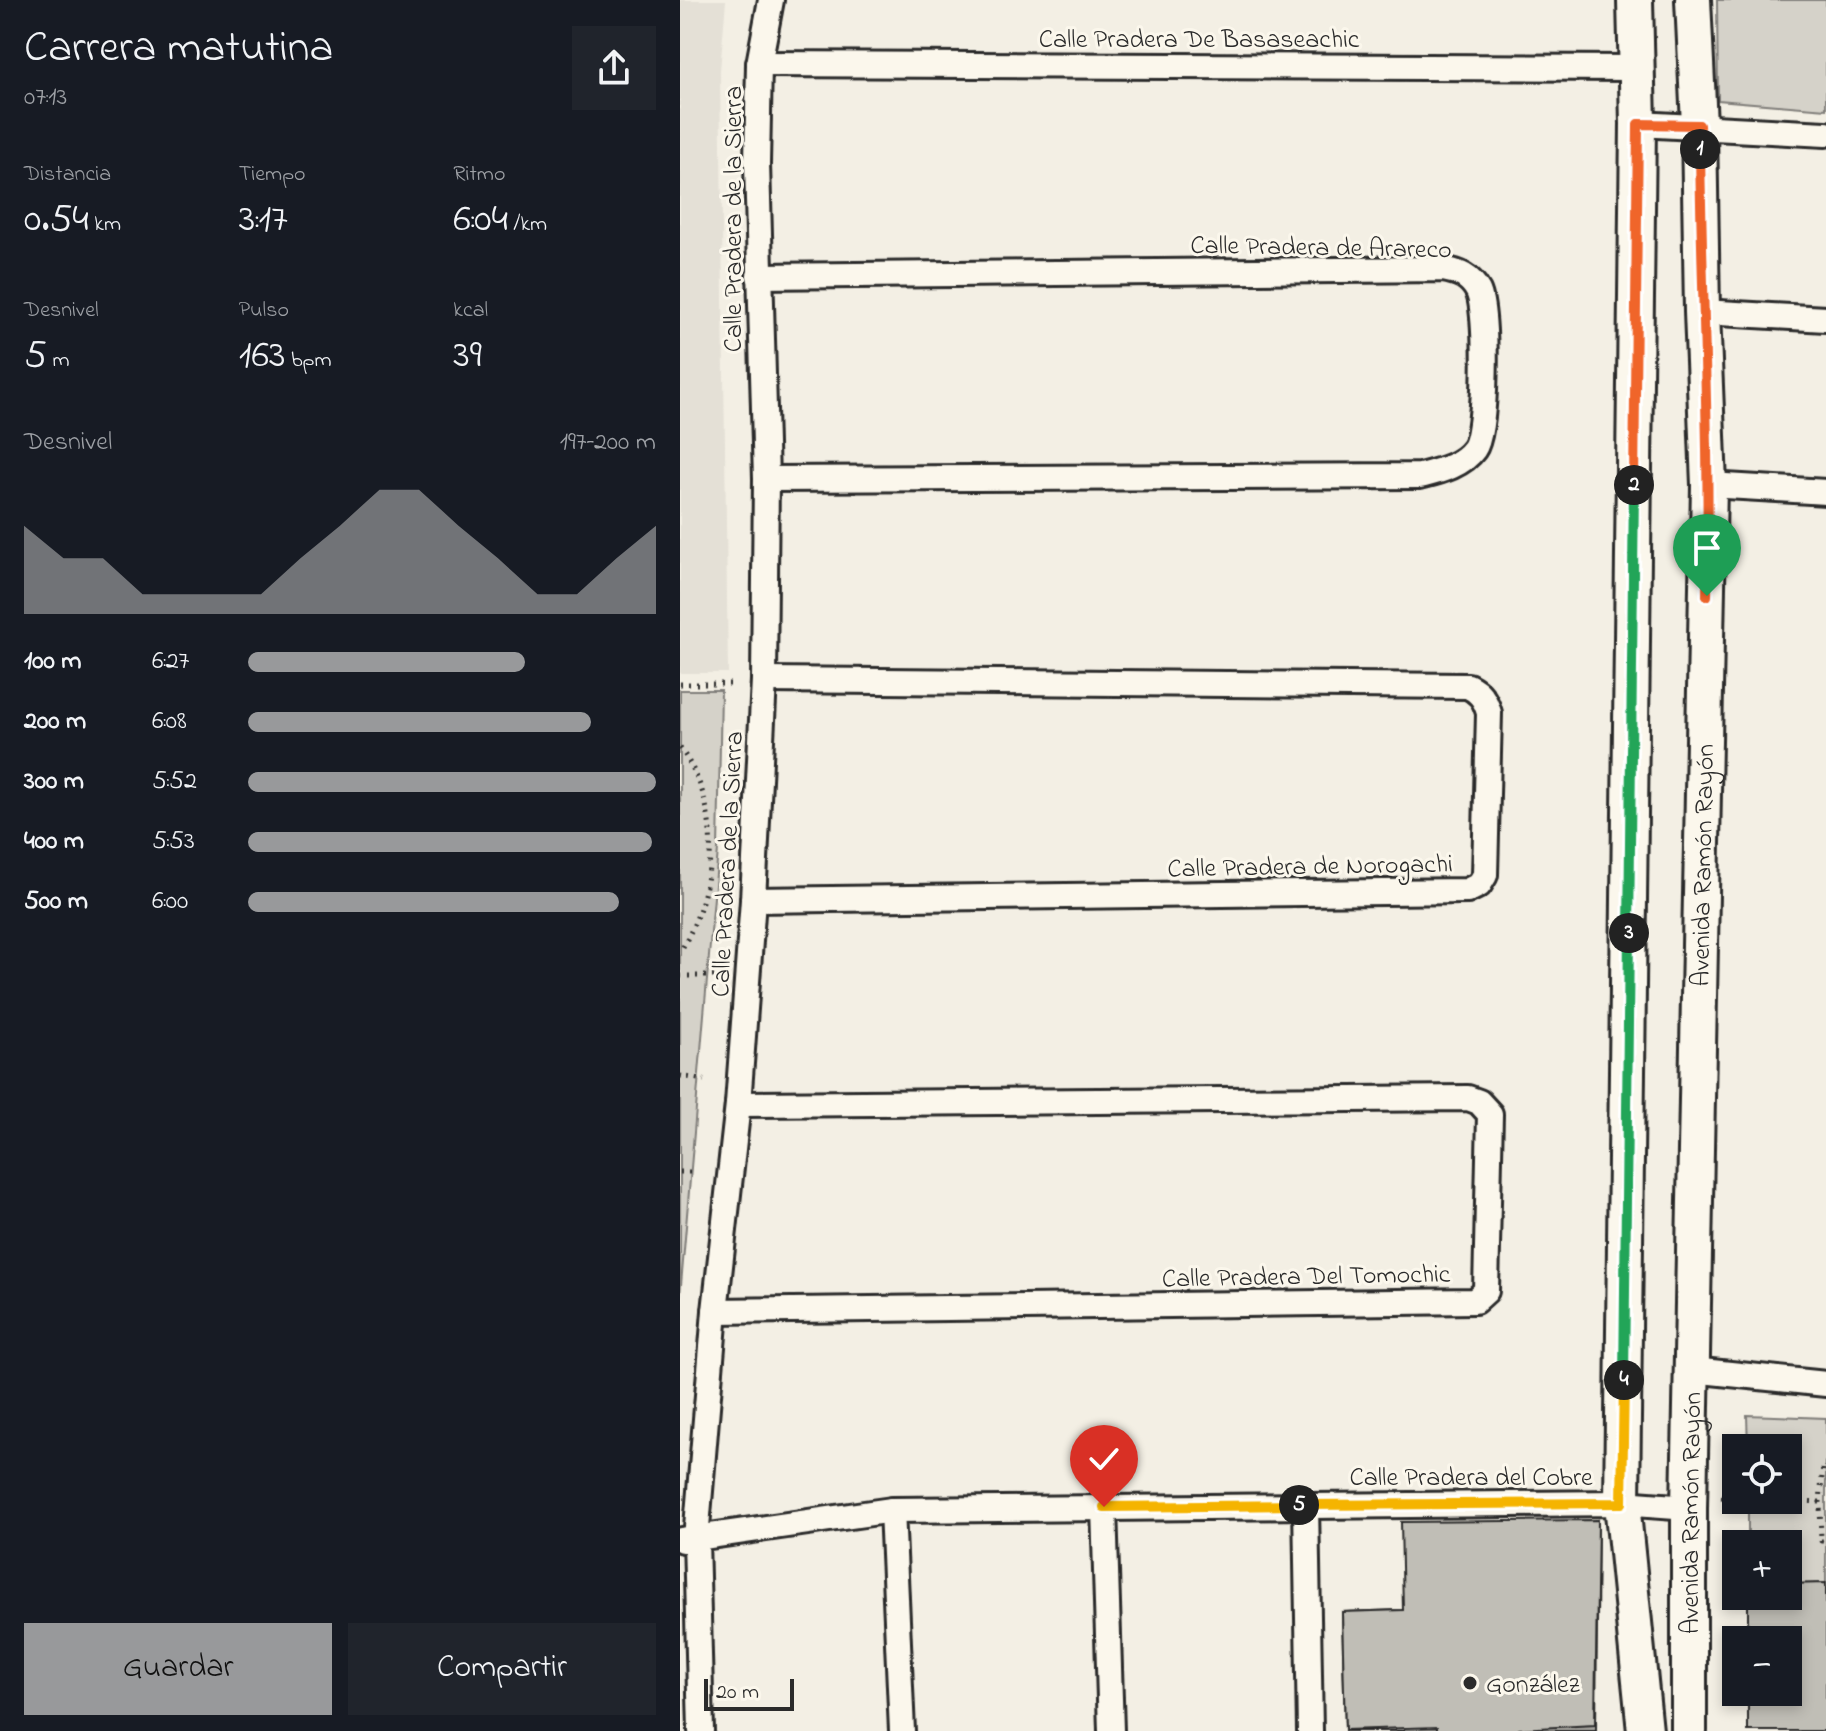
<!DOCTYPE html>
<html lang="es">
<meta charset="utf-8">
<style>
body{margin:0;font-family:"Indie Flower",sans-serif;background:#20242c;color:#f1f3f6;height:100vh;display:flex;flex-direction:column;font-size:30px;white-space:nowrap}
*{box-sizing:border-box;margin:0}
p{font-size:26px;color:#9ea1a6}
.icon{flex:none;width:44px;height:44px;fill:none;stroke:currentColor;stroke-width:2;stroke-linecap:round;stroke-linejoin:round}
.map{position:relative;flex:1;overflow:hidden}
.details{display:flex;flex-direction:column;background:#171b24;width:680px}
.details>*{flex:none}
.buttons{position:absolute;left:1042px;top:1434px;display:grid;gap:16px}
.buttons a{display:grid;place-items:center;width:80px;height:80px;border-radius:0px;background:#171b24;box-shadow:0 4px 12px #0003;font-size:40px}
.scale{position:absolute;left:24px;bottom:20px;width:90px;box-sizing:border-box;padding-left:8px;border:4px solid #2b2b2b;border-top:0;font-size:22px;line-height:28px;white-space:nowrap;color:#2b2b2b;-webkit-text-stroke:6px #fbf7ec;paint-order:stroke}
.pin{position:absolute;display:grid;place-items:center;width:68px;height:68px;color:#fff;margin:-82px -34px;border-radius:50% 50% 50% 0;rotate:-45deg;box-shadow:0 0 8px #0007}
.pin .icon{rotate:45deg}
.km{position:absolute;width:40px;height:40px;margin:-20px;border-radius:50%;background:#222;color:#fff;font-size:22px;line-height:40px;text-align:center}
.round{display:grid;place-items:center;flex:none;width:84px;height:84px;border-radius:0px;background:#20242c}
.overview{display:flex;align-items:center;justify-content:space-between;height:136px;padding:0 24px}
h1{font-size:44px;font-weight:600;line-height:60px}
.figures{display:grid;grid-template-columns:repeat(3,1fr);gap:12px;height:136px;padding:8px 24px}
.figures div{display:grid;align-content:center}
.figures b{font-size:40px;font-weight:600}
.figures small{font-size:22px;font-weight:400}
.figures p{font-size:22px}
.chart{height:224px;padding:16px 24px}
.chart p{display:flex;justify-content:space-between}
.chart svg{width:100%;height:144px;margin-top:8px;fill:#98999b;opacity:.7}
.action{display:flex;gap:16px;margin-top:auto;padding:16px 24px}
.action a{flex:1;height:92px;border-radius:0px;background:#98999b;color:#111;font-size:32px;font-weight:600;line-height:92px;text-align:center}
.action a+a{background:#20242c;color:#f1f3f6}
ul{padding:0 24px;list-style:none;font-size:26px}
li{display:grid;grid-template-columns:128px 96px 1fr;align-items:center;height:60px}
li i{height:20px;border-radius:10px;background:#98999b}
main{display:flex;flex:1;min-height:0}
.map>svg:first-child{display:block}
.built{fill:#e4e0d6}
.green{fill:#d5d2c9;stroke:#807e7a;stroke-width:2}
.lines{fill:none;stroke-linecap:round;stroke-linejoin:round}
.street-casing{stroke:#2b2b2b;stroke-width:30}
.secondary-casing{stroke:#2b2b2b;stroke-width:40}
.path{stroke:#2b2b2b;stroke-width:5;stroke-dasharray:2 6;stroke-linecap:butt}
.street{stroke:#fbf7ec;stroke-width:24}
.secondary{stroke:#fbf7ec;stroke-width:34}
.wall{fill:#a5a39d;stroke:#2b2b2b;stroke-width:2}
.building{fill:#c0beb6;stroke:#2b2b2b;stroke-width:2}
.split-1-casing{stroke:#fff;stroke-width:16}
.split-2-casing{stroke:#fff;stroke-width:16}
.split-3-casing{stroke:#fff;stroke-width:16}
.split-4-casing{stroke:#fff;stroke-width:16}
.split-5-casing{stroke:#fff;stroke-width:16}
.split-6-casing{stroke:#fff;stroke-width:16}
.split-1{stroke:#f0652b;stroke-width:10}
.split-2{stroke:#f0652b;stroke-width:10}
.split-3{stroke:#22a559;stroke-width:10}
.split-4{stroke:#22a559;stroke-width:10}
.split-5{stroke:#f5b400;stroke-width:10}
.split-6{stroke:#f5b400;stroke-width:10}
.poi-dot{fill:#2b2b2b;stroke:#fbf7ec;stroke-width:3}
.labels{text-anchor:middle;stroke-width:6;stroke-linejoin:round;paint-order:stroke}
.street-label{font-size:26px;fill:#2b2b2b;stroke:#fbf7ec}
.poi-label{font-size:26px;fill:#2b2b2b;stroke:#fbf7ec;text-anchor:start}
</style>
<main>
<section class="details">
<div class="overview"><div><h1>Carrera matutina</h1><p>07:13</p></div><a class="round"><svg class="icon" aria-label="share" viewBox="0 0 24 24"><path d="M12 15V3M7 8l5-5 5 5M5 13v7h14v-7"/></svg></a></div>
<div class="figures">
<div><p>Distancia</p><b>0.54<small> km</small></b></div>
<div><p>Tiempo</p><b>3:17</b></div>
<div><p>Ritmo</p><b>6:04<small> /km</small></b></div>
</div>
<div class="figures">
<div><p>Desnivel</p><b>5<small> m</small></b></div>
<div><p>Pulso</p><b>163<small> bpm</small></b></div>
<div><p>kcal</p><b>39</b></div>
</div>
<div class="chart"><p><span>Desnivel</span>197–200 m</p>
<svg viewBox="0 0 160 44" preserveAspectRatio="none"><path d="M0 44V17L10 27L20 27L30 38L40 38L50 38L60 38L70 27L80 17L90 6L100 6L110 17L120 27L130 38L140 38L150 27L160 17V44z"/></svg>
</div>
<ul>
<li><b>100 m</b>6:27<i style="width:68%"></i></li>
<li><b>200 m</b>6:08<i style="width:84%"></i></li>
<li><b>300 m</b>5:52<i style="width:100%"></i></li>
<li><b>400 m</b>5:53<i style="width:99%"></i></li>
<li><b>500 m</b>6:00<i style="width:91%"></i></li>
</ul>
<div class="action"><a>Guardar</a><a>Compartir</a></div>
</section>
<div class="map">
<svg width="1146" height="1731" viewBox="0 0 1146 1731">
<rect width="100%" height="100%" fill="#f3efe4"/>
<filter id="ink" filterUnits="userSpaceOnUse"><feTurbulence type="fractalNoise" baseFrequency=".0125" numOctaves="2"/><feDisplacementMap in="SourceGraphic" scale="16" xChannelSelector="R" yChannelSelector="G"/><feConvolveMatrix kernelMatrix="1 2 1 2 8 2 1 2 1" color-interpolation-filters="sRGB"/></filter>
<g filter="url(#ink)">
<polygon class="built" points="0,0 46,0 40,71 48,673 0,673"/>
<g class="green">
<polygon points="1037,0 1146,0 1146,109 1038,100"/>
<polygon points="0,690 41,690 38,850 0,1297"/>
<polygon points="1067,1415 1146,1418 1146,1583 1108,1584 1108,1544 1068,1544 1068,1500 1108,1500 1108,1448 1068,1448"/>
</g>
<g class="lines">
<g class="street-casing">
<g id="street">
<polyline points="79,64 958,68"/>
<polyline points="958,124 1146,134"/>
<path d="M 79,276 L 763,269 C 779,272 790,276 798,291 C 808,312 807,431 794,449 C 782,466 759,471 740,476 L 86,479"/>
<polyline points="1022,312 1146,319"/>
<polyline points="1029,485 1146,492"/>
<path d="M 73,900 L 787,891 L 799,885 L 805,875 L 809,713 C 805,699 800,692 788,686 L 84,680"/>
<polyline points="35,1311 795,1301 806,1291 810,1114 799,1102 788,1098 58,1104"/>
<polyline points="1012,1370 1146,1384"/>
<polyline points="626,1505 630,1731"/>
<polyline points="424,1507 431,1731"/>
<polyline points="212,1510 222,1731"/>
<polyline points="2,1540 212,1510 942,1503 1009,1508"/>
<polyline points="21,1731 16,1539 35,1311 58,1104 73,900 84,680 86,479 77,164 79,64 91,0"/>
</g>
</g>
<g class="secondary-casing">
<g id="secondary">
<polyline points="955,0 958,124 942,1503 965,1731"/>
<path id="s1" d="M 1009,1731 L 1009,1508 L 1029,485 L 1022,312 L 1019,125 L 1013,0"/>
</g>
</g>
<g class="path">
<polyline points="0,684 55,684"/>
<path d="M 0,748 C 44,808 37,890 0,952"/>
<polyline points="0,976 43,976"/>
<polyline points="0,1076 24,1080"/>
<polyline points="0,1172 15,1172"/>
<polyline points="1146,1464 1143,1464 1140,1502 1141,1541 1146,1541"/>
<polyline points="1041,1497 1056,1498"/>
<polyline points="1098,1500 1140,1502"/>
</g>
<use href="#street" class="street"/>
<use href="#secondary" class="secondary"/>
</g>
<polygon class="wall" points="918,1520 916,1731 665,1731 662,1612 722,1610"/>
<g class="building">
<polygon points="918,1520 915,1725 839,1729 839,1731 757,1731 757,1727 665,1730 662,1612 723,1610 721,1522"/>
<polygon points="1146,1583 1146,1731 1068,1731 1068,1692 1108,1692 1108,1640 1068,1640 1068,1596 1108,1596 1108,1584"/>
</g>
</g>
<g class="lines" filter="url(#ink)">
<g class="split-1-casing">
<path id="split-1" d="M 1020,149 C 1022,298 1030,447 1027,596"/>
</g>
<g class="split-2-casing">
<polyline id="split-2" points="954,485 958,124 1019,125 1020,149"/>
</g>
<g class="split-3-casing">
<polyline id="split-3" points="949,933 954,485"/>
</g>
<g class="split-4-casing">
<polyline id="split-4" points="944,1380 949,933"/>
</g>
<g class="split-5-casing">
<polyline id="split-5" points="619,1505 942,1503 944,1380"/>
</g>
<g class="split-6-casing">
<polyline id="split-6" points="424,1507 619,1505"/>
</g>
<use href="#split-1" class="split-1"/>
<use href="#split-2" class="split-2"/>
<use href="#split-3" class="split-3"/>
<use href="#split-4" class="split-4"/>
<use href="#split-5" class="split-5"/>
<use href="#split-6" class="split-6"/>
</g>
<circle class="poi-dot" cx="790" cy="1683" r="8"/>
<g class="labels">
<g class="street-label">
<text x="519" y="47">Calle Pradera De Basaseachic</text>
<text transform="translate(52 219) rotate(-90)" y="9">Calle Pradera de la Sierra</text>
<text transform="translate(641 246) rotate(1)" y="9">Calle Pradera de Arareco</text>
<text transform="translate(46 864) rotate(-87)" y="9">Calle Pradera de la Sierra</text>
<text transform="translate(630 865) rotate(-1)" y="9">Calle Pradera de Norogachi</text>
<text dy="9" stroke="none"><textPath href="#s1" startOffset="866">Avenida Ramón Rayón</textPath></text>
<text transform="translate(626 1275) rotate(-1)" y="9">Calle Pradera Del Tomochic</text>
<text x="791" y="1485">Calle Pradera del Cobre</text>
<text dy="9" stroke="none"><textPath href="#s1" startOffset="218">Avenida Ramón Rayón</textPath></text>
</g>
<g class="poi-label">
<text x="806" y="1692">González</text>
</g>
</g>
</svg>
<div class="buttons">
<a><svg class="icon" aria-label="locate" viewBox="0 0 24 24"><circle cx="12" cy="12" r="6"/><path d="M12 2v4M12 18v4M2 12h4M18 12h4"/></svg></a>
<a>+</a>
<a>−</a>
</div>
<div class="scale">20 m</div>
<div class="pin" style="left:1027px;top:596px;background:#1e9e55"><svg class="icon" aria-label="arrive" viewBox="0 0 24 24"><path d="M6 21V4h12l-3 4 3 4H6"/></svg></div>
<div class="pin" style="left:424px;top:1507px;background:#d93025"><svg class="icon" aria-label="check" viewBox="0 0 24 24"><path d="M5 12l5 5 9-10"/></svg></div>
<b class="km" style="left:1020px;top:149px">1</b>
<b class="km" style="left:954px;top:485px">2</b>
<b class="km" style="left:949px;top:933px">3</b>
<b class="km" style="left:944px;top:1380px">4</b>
<b class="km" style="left:619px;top:1505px">5</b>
</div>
</main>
